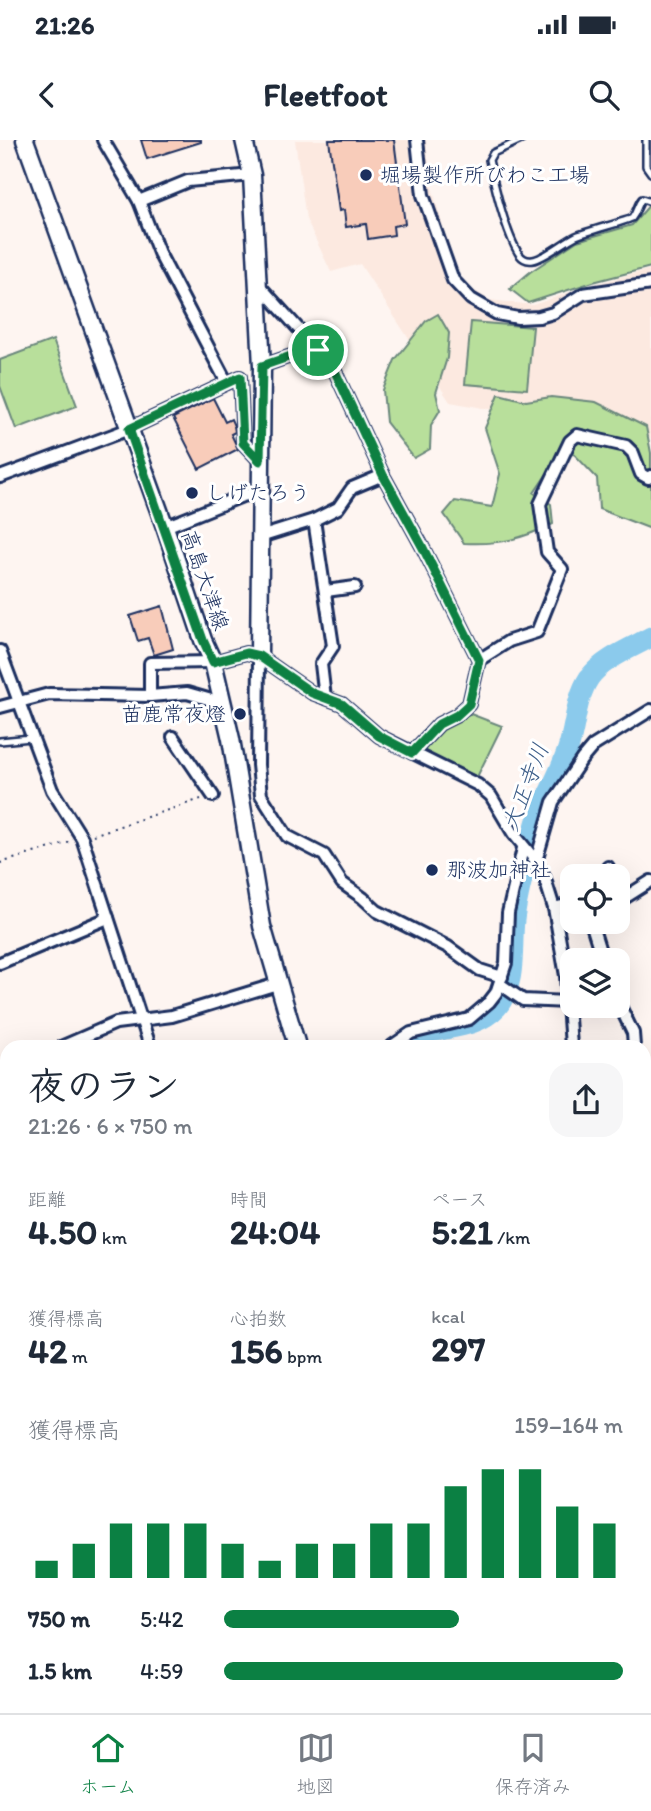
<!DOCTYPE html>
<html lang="ja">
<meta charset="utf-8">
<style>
body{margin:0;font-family:Itim,"Klee One",sans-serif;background:#f6f6f7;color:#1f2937;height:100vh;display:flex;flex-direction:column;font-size:26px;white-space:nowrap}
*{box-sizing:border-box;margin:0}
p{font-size:23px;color:#747a83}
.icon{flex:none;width:38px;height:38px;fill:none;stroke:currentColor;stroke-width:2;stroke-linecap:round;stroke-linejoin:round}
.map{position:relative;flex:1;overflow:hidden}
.details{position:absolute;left:0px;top:900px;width:651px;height:674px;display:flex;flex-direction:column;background:#fff;border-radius:21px 21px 0 0;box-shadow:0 7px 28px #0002}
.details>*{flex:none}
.fabs{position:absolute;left:560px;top:724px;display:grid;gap:14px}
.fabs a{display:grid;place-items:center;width:70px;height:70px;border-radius:14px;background:#fff;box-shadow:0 7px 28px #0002;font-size:35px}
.pin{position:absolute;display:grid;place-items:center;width:60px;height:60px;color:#fff;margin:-30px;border:4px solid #fff;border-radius:50%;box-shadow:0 2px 7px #0007}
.round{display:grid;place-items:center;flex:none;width:74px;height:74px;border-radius:21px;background:#f6f6f7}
.overview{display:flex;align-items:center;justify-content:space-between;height:119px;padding:0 28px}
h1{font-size:38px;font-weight:800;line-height:52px}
.stats{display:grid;grid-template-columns:repeat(3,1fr);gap:10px;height:119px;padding:7px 28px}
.stats div{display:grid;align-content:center}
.stats b{font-size:35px;font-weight:800}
.stats small{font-size:19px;font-weight:400}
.stats p{font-size:19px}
.chart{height:196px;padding:14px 28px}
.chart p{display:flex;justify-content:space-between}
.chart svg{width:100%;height:126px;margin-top:7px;stroke:#0b8043;stroke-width:6}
ul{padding:0 28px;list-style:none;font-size:23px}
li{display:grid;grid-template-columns:112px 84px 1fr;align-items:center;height:52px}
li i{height:18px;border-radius:9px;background:#0b8043}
.status{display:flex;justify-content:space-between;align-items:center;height:49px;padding:0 35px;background:#fff;direction:ltr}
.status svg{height:19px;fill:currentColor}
header{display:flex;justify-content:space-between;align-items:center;height:91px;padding:0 28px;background:#fff;font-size:32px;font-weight:800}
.menu{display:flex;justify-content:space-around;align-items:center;height:98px;border-top:2px solid #e0e1e3;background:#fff;font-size:19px;color:#747a83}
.menu a{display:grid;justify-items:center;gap:4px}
.menu .active{color:#0b8043}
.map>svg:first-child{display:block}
.built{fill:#fce9e0}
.green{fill:#b8df9b;stroke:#6a877c;stroke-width:2}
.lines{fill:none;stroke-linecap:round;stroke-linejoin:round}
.river{stroke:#8bcaec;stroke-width:21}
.building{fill:#f8ccba;stroke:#1b2f5e;stroke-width:2}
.lane-casing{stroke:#1b2f5e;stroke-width:10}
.street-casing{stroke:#1b2f5e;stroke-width:16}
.secondary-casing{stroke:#1b2f5e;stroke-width:21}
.path{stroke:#1b2f5e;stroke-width:2;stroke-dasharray:2 5;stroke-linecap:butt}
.lane{stroke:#fff;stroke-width:5}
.street{stroke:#fff;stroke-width:10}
.secondary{stroke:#fff;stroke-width:16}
.route-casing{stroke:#fff;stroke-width:14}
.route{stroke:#0b8043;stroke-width:9}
.poi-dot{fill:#1b2f5e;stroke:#fff;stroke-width:2.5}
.labels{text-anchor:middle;stroke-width:6;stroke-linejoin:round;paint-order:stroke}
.poi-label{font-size:21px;fill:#1b2f5e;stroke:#fff;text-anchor:start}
.street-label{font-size:21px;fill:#1b2f5e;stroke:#fff}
.water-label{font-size:23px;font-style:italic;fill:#3d5e89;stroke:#fff}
</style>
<div class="status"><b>21:26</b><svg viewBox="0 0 49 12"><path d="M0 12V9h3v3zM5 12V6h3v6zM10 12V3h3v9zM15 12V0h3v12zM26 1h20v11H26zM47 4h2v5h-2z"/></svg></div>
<header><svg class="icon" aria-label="back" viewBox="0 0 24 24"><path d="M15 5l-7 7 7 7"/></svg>Fleetfoot<svg class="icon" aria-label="search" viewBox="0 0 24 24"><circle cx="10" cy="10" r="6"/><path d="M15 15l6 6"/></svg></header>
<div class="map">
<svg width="651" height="1573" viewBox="0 0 651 1573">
<rect width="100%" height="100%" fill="#fef5f1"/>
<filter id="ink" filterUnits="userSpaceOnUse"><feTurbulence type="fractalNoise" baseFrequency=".0143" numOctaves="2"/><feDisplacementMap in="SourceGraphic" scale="14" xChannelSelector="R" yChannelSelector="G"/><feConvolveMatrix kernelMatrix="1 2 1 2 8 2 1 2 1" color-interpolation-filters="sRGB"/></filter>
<g filter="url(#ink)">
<polygon class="built" points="295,0 426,0 431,44 458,140 489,160 533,165 588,146 651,129 651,298 450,262 360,124 331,132 306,79"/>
<g class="green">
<polygon points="651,63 651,127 593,142 528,163 510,149 530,132 577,101 632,85"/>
<polygon points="438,174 449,193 447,218 436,253 440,270 431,285 430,309 414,318 386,282 383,250 395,220 426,181"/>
<polygon points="471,182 533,187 527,249 465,244"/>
<polygon points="53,200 77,266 16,289 0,246 0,220"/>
<path d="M 499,254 L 526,261 L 551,257 L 596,262 L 646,287 L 651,313 L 651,389 L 599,369 L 597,338 L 574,314 L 559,316 L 534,353 L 551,364 L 553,384 C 521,399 500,405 464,403 L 444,374 L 455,361 L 492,367 L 500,334 L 485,288 Z"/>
<polygon points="468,573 502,586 477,637 423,611 447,586"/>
</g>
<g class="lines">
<g class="river">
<path d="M 400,906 C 428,883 471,895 497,867 C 517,844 511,808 514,780 C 517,755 524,731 530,707 C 533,696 535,683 540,672 C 550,650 561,631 568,609 C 576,585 575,560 589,538 C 603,519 631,508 651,497"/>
<polyline points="0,1252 7,1247"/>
</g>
</g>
<g class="building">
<polygon points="141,0 201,0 201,2 147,19"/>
<polygon points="329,0 394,0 405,84 393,86 394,95 368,99 366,84 346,87 344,70 339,71"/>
<polygon points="213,258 225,282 231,279 234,286 235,292 231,294 238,309 199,329 173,278"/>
<polygon points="162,466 173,509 154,515 148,498 138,501 130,476"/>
</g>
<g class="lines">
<g class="lane-casing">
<g id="lane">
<path d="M 521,0 L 493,13 L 489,20 C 494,43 506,94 519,114 C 522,118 527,121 533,120 C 543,119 564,102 576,96 C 585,92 630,80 632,78 C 637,72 637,65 642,59 L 651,62"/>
<polyline points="646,0 646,26 651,33"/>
<polyline points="0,601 31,598"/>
<polyline points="0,1557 7,1554"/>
<polyline points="91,1566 99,1573"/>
<polyline points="330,1566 333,1573"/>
<polyline points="208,1573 225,1566"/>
<polyline points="388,1573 406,1566"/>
</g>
</g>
<g class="street-casing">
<g id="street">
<polyline points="103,0 139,61 159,113 227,243"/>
<polyline points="417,0 423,55 453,140 471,159 497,174 518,178 539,177 553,173 583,154 651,144"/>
<polyline points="139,61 188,41 252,35"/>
<polyline points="258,144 333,227 383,335 422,406 479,520"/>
<polyline points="262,226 291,216 318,210"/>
<polyline points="0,337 129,289 240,237 243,303 260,321"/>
<polyline points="314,380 333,506 321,524 325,558"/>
<polyline points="165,387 242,356 260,352"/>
<polyline points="260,397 314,380 338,368 352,348 383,335"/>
<polyline points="326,451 355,447"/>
<polyline points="0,511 52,650 82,698 150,906"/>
<polyline points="259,516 258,625 261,655 287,696 324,715 342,743 363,758 377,771 448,807 480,830 502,837"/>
<polyline points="150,556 150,523 213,522 246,513 259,516 312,553 342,564 379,596 478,645 491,656 513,693 536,721 544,736 554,768 566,836 571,906"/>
<polyline points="0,567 49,554 150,556 187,553 222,563"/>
<polyline points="173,597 213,656"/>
<polyline points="412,613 439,584 457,575 469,564 479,520 509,501 537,492 562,429 547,412 540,364 570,301 577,295 626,306 633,313 641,334 648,338 651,336"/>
<polyline points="536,721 553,662 582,619 593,606 651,570"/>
<polyline points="605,737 608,727"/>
<polyline points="618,762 651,741"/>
<polyline points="554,768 572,764"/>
<polyline points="591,782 603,821"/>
<polyline points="0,823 108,778"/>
<polyline points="500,844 523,860 568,862"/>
<polyline points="618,862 633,893 634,906"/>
<polyline points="63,906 116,883 172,876 277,844"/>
<polyline points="392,906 411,893 469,879 489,862 496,853 506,823 508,773 523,708"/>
<polyline points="0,934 7,931"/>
<polyline points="644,1008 651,1044"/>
<polyline points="644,1180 651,1178"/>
<polyline points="644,1227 651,1384"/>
<polyline points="0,1229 7,1230"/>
<polyline points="0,1260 7,1255"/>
<polyline points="0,1444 7,1435"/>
</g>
</g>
<g class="secondary-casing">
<g id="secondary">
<polyline points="25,0 165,387 203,500 213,522 231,599 262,786 297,906"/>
<polyline points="244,0 252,35 262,226 259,516"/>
<polyline points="506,1566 508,1573"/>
</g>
</g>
<g class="path">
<polyline points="93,695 201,659"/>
<polyline points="0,723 71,702"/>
<polyline points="0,1081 7,1080"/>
</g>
<use href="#lane" class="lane"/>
<use href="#street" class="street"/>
<use href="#secondary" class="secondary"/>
</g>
</g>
<g class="lines" filter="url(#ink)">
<g class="route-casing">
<polygon id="route" points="318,210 333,227 383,335 422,406 479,520 469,564 457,575 439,584 412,613 379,596 342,564 312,553 259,516 246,513 213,522 203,500 129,289 240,237 243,303 260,321 262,226 291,216"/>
</g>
<use href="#route" class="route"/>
</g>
<g class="poi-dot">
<circle cx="366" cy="35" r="7"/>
<circle cx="192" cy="353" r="7"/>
<circle cx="240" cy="574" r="7"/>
<circle cx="432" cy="730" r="7"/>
</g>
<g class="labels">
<g class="poi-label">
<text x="380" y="42">堀場製作所びわこ工場</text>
<text x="206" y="360">しげたろう</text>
<text x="226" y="581" text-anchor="end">苗鹿常夜燈</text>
<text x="446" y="737">那波加神社</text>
</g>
<g class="street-label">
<text transform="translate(205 440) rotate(71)" y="7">高島大津線</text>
</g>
<g class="water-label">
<text transform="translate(525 647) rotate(-69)" y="8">大正寺川</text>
</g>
</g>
</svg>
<div class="fabs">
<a><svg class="icon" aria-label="locate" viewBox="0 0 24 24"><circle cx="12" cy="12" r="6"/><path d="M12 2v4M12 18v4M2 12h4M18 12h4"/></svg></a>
<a><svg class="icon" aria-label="layers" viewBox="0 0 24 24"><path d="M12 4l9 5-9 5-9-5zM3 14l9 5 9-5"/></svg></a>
</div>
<div class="pin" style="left:318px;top:210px;background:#1e9e55"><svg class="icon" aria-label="arrive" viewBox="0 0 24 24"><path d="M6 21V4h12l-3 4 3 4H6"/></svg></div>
<section class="details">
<div class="overview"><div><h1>夜のラン</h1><p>21:26 · 6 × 750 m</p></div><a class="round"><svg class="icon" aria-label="share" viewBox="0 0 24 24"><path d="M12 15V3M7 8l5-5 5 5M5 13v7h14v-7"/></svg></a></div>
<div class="stats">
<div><p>距離</p><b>4.50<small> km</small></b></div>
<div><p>時間</p><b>24:04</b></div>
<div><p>ペース</p><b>5:21<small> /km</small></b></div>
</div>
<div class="stats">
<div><p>獲得標高</p><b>42<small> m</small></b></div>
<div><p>心拍数</p><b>156<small> bpm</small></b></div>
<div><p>kcal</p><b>297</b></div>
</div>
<div class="chart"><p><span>獲得標高</span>159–164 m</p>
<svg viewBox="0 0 160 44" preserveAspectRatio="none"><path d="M5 44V38M15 44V32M25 44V25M35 44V25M45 44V25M55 44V32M65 44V38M75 44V32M85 44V32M95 44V25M105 44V25M115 44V12M125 44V6M135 44V6M145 44V19M155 44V25"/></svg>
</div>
<ul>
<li><b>750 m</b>5:42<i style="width:59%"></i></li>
<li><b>1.5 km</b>4:59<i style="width:100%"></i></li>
</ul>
</section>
</div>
<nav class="menu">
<a class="active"><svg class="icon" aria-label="home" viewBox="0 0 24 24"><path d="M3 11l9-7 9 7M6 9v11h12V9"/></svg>ホーム</a>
<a><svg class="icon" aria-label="map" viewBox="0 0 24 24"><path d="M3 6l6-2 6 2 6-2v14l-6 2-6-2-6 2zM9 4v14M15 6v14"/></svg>地図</a>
<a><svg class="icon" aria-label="saved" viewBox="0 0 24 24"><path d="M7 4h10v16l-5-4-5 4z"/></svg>保存済み</a>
</nav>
